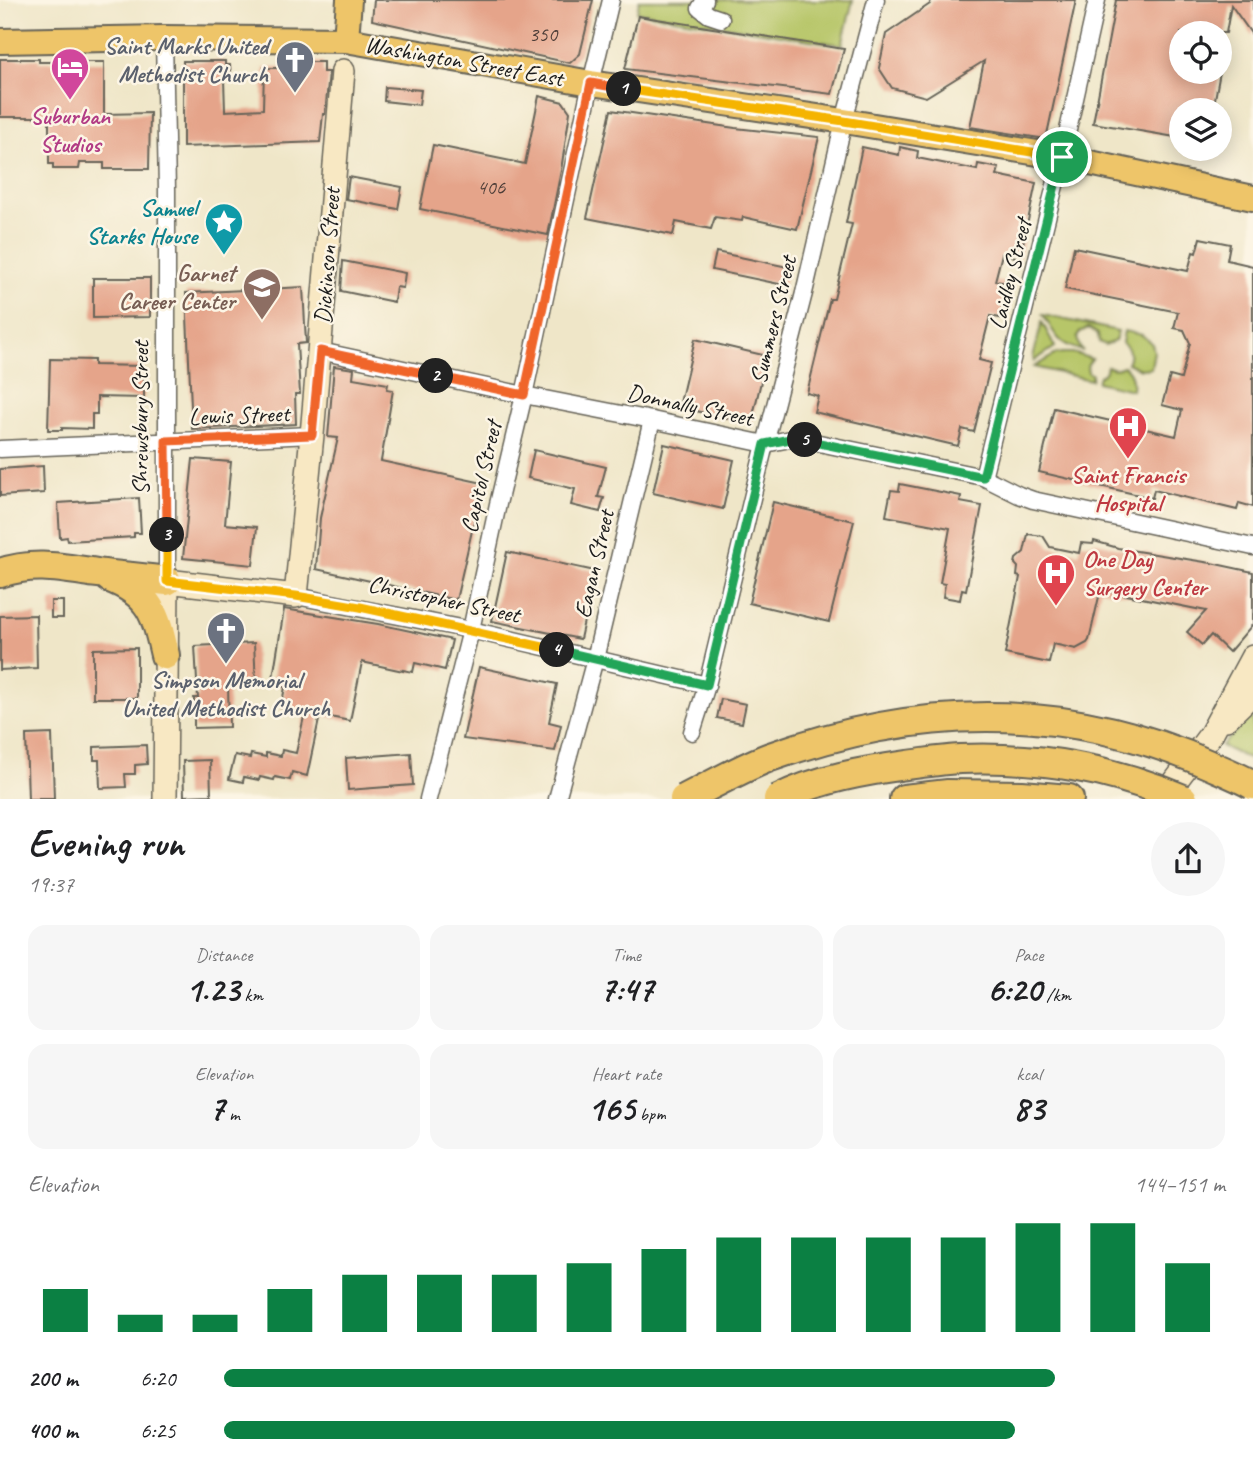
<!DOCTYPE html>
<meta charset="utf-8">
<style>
body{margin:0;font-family:Caveat,sans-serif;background:#f6f6f6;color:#202124;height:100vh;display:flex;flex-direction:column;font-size:26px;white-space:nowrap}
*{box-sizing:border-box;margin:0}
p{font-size:23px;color:#757577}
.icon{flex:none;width:38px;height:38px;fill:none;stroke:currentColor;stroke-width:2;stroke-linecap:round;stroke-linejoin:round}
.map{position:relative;height:799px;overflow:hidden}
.side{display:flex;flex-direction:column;background:#fff;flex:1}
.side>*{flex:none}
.fabs{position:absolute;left:1169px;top:21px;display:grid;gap:14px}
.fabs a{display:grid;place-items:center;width:63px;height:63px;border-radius:50%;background:#fff;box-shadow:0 4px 18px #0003;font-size:35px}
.pin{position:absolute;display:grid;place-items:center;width:60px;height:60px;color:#fff;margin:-30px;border:4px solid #fff;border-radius:50%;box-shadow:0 2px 7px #0007}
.km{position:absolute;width:35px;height:35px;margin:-18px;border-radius:50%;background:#222;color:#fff;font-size:19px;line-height:35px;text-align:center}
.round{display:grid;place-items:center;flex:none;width:74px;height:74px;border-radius:37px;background:#f6f6f6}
.head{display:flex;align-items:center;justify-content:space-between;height:119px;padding:0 28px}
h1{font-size:38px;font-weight:800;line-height:52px}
.stats{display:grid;grid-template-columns:repeat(3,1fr);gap:10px;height:119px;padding:7px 28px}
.stats div{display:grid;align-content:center;border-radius:18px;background:#f6f6f6;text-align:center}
.stats b{font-size:35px;font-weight:800}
.stats small{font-size:19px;font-weight:400}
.stats p{font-size:19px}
.chart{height:196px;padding:14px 28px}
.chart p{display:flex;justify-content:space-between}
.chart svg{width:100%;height:126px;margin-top:7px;stroke:#0b8043;stroke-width:6}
ul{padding:0 28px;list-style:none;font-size:23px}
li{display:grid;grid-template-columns:112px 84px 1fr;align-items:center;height:52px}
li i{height:18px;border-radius:9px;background:#0b8043}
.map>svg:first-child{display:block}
.green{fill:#b7c669;stroke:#6a7142;stroke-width:2}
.building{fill:#e5a48a}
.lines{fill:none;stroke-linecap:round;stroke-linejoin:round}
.street-casing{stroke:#666358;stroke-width:19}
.secondary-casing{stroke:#666358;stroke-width:26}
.primary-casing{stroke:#666358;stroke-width:28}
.highway-casing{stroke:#666358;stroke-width:32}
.street{stroke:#fff;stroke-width:16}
.secondary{stroke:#f8e8c3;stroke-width:23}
.primary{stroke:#eec569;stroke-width:24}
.highway{stroke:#eec569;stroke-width:28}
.highway-bridge-casing{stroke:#666358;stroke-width:32;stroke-linecap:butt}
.highway-bridge{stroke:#eec569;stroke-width:28}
.split-1-casing{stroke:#fff;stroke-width:14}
.split-2-casing{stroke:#fff;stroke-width:14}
.split-3-casing{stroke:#fff;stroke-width:14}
.split-4-casing{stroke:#fff;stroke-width:14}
.split-5-casing{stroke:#fff;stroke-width:14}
.split-6-casing{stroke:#fff;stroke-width:14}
.split-1{stroke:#f5b400;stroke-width:9}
.split-2{stroke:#f0652b;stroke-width:9}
.split-3{stroke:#f0652b;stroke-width:9}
.split-4{stroke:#f5b400;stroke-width:9}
.split-5{stroke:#22a559;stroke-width:9}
.split-6{stroke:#22a559;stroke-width:9}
.labels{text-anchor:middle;stroke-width:5;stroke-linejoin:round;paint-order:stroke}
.number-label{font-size:21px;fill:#4e3e38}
.worship-label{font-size:24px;font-weight:bold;fill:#5b616d;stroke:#fcf5e5;text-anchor:end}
.street-label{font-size:24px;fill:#1c1c1c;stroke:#fcf5e5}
.hotel-label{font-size:24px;font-weight:bold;fill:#b23c85;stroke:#fcf5e5}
.culture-label{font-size:24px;font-weight:bold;fill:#0d838f;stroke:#fcf5e5;text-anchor:end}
.education-label{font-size:24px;font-weight:bold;fill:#785e54;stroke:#fcf5e5;text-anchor:end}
.health-label{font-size:24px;font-weight:bold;fill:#be3a42;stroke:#fcf5e5}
</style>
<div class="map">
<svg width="1253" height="799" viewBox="0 0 1253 799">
<rect width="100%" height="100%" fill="#fcf5e5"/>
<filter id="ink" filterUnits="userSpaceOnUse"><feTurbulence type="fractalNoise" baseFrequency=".0143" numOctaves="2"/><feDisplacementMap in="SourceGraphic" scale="14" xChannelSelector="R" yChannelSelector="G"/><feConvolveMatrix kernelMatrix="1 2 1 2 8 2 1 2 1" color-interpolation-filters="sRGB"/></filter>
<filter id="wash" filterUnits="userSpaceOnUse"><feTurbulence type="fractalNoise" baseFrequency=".00686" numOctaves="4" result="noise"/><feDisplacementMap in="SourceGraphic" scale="28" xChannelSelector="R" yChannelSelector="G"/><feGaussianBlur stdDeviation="1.57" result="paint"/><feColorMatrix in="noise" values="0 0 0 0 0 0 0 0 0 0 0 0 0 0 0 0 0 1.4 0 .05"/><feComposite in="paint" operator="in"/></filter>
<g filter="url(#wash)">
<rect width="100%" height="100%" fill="#efe6c8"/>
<g class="green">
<polygon points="639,0 853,0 842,45 637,12"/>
<path d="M 1043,315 L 1118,331 L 1115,341 L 1105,345 L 1099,342 L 1098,334 L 1088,328 L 1080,332 L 1077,338 L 1080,348 L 1083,351 C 1056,343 1058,338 1043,315 Z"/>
<polygon points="1042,322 1055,347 1034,361 1033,358"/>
<path d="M 1124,331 L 1142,335 L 1152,344 L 1154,351 L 1151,368 L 1140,369 L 1127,363 C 1131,355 1130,348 1122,343 Z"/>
<path d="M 1063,353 L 1073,353 L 1092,359 C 1088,364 1086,364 1088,372 L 1092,375 L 1091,380 L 1034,367 L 1056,354 Z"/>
<path d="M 1107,366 L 1115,369 L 1124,366 C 1132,373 1133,380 1132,390 L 1097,382 L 1099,376 C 1105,375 1106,372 1107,366 Z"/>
<polygon points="1253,714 1253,761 1221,746"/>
</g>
<g id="blocks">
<g class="building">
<polygon points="374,0 593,0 580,54 570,63 372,20"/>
<polygon points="931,0 1076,0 1046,139 970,127 984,61 926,97 892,88 879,68 886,34 930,4"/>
<polygon points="1116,0 1253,0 1253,36 1231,5 1226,33 1181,33 1181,72 1220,72 1213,110 1181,110 1181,138 1093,123"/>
<polygon points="638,16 844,49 832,94 625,69"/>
<polygon points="0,59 39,59 39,62 104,62 104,114 150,113 149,169 104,169 104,163 80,163 79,169 53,169 53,164 49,164 49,117 0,117"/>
<polygon points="183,61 225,61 225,65 230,65 231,78 224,79 225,111 263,109 264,68 286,68 287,62 323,62 323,72 329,72 325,114 323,114 320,142 183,147"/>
<polygon points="385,87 421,90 419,105 384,101"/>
<polygon points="539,96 563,102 570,112 561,170 548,235 420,209 433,145 525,164"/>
<polygon points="611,110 735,128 819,137 797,229 743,217 742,221 715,217 711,229 676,222 673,235 587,218"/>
<polygon points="862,147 899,155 900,147 918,151 917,158 977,170 978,164 999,168 997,175 1036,183 1020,258 1002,254 995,281 1008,283 1000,318 990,316 979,360 991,363 974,432 962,429 958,446 814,412 818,396 807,393 830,299 834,299 852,224 846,223"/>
<polygon points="349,177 402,187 398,209 346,199"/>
<polygon points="1200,238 1230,244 1227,260 1253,266 1253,507 1239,503 1237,510 1154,490 1152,498 1039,472 1054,408 1176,436 1182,410 1162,405 1170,376 1181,379 1190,343 1184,330 1174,328 1178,312 1065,289 1074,247 1188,271 1193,252 1196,253"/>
<polygon points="716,252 788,267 784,285 712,270"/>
<polygon points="343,261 405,273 403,288 396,287 394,302 341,291"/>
<polygon points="93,278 150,278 150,317 93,318"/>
<polygon points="303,287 306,343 297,344 300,394 295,394 296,424 192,429 186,293"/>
<polygon points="695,339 767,356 751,424 679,407"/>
<polygon points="50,359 94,360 94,365 144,366 144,398 97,397 97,414 92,414 92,429 62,428 62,430 48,430"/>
<polygon points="334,366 354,369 353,378 388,384 387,389 393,390 381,461 483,483 456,600 316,569 320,518 338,438 328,437"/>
<polygon points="664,444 734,460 723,509 653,493"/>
<polygon points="534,450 606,467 598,497 604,498 600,512 571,505 575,489 528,478"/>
<polygon points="193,459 231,462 225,524 257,527 253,565 183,558"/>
<polygon points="43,466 44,493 0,496 0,469"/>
<polygon points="900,484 961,496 960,502 982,506 966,590 962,589 960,600 943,597 945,584 940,583 950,528 886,516 891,490 899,491"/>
<polygon points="139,498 141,533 134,533 134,537 68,541 67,537 60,538 58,503"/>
<polygon points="773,502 854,521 829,622 749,603"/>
<polygon points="1028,534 1043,536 1050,547 1079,553 1081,543 1093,544 1094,541 1118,548 1211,563 1253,572 1253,624 1229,652 1211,635 1202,645 1187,632 1206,611 1102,590 1101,588 1089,640 1087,643 1076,649 1053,644 1049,663 1005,654 1020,577 1017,576 1018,567 1015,564 1016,559 1024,552"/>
<polygon points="507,552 595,571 580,639 492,621"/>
<rect x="51" y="601" width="12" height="17"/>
<polygon points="284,609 378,624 452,640 445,670 415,663 413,672 403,670 403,671 362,662 350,721 320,715 307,776 292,772 290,780 275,777 274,780 260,777 259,780 244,777 243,782 229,779 235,755 250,758 251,754 266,757 266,753 281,756 282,750 296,753 305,712 281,708 285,687 272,684"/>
<polygon points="36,615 37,668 0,670 0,616"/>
<polygon points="254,643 256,683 228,685 229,727 194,728 194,698 198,698 195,646"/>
<polygon points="137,648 137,698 93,698 93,649"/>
<polygon points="479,667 557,684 549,722 561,725 555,751 463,739"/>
<polygon points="721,699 746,704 742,723 717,718"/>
<polygon points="52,734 54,799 28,799 26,735"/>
<polygon points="146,745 147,764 135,765 135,774 125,774 126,787 100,788 99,760 94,760 94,747"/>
<polygon points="411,753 413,785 348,790 346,758"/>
<polygon points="210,760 211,795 184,796 183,761"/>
</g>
</g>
</g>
<g filter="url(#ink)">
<use href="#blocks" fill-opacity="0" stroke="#666358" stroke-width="2"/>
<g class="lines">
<g class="street-casing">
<g id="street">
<polyline points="705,0 700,8 709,15 721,19"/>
<polyline points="164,38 167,190 167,581"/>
<polyline points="320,351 524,395 652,420 765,444 795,438 983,477 1019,495 1033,500 1253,547"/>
<polyline points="0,449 312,435"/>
<polyline points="983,477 1062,157 1097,0"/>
<polyline points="296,596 471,630 707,685"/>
<polyline points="692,732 707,685 765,444 804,293 844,121 876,0"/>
<polyline points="428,799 471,630 498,504 524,395 591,83 611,0"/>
<polyline points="557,799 595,659 652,420"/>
</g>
</g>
<g class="secondary-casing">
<g id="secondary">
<polyline points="1226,719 1253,693"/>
<polyline points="165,799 167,581 296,596 312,435 343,71"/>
<polyline points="1162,799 1211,734 1253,656"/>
</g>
</g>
<g class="primary-casing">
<g id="primary">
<polyline points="346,40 349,0"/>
<polyline points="0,41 164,38 346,40 591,83 844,121 1062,157 1253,198"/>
</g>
</g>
<g class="highway-casing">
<g id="highway">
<path d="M 0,573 C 34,561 63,568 97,573 C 120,576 144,578 167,581"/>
<path d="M 110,578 C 151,594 156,615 165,655"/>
<polyline points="904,799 948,794 1022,795 1069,799"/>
</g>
</g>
<use href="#street" class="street"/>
<use href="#secondary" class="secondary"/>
<use href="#primary" class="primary"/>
<use href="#highway" class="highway"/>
<g class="highway-bridge-casing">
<g id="highway-bridge">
<path d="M 684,799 C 712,785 741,768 770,757 C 917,704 1066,701 1210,765 C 1224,771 1239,777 1253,785"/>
<path d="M 778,799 C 817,779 864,771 907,765 C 924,763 942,760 960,759 C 1039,756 1110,768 1183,799"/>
</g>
</g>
<use href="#highway-bridge" class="highway-bridge"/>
</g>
</g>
<g class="lines" filter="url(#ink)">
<g class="split-1-casing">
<polyline id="split-1" points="624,89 844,121 1062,157"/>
</g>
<g class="split-2-casing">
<polyline id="split-2" points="436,376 524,395 591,83 624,89"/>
</g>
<g class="split-3-casing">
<polyline id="split-3" points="167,535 166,441 312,435 320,351 436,376"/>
</g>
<g class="split-4-casing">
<polyline id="split-4" points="167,535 167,581 296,596 360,607 557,650"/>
</g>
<g class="split-5-casing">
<polyline id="split-5" points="557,650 707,685 765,444 795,438 805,440"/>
</g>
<g class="split-6-casing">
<polyline id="split-6" points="805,440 983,477 1062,157"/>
</g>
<use href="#split-1" class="split-1"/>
<use href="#split-2" class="split-2"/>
<use href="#split-3" class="split-3"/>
<use href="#split-4" class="split-4"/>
<use href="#split-5" class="split-5"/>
<use href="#split-6" class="split-6"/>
</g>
<defs>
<g id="church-pin" transform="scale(2.0125)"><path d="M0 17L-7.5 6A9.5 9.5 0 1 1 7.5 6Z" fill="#6b7280" stroke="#fcf5e5"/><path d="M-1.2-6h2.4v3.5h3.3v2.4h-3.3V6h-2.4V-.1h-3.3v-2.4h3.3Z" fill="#fff"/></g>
<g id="hotel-pin" transform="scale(2.0125)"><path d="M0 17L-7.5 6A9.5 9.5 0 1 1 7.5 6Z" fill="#d1479c" stroke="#fcf5e5"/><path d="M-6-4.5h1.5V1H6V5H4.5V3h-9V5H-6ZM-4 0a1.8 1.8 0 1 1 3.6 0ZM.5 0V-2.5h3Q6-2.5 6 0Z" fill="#fff"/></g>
<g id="sight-pin" transform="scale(2.0125)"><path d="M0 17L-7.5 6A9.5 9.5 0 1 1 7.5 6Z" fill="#0f9aa8" stroke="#fcf5e5"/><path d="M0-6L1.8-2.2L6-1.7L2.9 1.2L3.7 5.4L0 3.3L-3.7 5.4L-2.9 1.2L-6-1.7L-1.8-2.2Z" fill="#fff"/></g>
<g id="school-pin" transform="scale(2.0125)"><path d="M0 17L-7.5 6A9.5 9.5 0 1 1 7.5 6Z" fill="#8d6e63" stroke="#fcf5e5"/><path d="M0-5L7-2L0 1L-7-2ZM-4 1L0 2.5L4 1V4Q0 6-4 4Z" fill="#fff"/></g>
<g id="hospital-pin" transform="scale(2.0125)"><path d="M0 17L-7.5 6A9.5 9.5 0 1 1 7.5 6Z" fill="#e0444e" stroke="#fcf5e5"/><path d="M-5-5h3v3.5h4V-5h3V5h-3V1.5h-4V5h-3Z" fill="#fff"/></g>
</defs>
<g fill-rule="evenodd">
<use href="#church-pin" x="295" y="60"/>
<use href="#hotel-pin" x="70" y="67"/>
<use href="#sight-pin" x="224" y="222"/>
<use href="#school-pin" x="262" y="287"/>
<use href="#hospital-pin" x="1128" y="426"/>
<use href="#hospital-pin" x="1056" y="573"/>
<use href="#church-pin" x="226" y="631"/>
</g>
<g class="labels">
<g class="number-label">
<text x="543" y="41">350</text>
<text x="491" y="194">406</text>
</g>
<g class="worship-label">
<text x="268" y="54">Saint Marks United<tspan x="268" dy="28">Methodist Church</tspan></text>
<text x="226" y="688" text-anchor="middle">Simpson Memorial<tspan x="226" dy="28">United Methodist Church</tspan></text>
</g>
<g class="street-label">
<text transform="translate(464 61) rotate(10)" y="8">Washington Street East</text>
<text transform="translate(327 256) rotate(-86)" y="8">Dickinson Street</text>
<text transform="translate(1010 274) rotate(-76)" y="8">Laidley Street</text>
<text transform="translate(773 320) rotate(-76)" y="8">Summers Street</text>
<text transform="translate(690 405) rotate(12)" y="8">Donnally Street</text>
<text transform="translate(239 415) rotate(-2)" y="8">Lewis Street</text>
<text transform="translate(140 418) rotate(-90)" y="8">Shrewsbury Street</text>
<text transform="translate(481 477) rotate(-77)" y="8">Capitol Street</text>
<text transform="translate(594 564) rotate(-77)" y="8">Eagan Street</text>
<text transform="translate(444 599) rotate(12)" y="8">Christopher Street</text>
</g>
<g class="hotel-label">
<text x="70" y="124">Suburban<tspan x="70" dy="28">Studios</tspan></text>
</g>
<g class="culture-label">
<text x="197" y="216">Samuel<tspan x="197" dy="28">Starks House</tspan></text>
</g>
<g class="education-label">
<text x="235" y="281">Garnet<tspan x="235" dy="28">Career Center</tspan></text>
</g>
<g class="health-label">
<text x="1128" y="483">Saint Francis<tspan x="1128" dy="28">Hospital</tspan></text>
<text x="1083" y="567" text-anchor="start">One Day<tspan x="1083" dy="28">Surgery Center</tspan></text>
</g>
</g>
</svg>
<div class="fabs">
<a><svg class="icon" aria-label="locate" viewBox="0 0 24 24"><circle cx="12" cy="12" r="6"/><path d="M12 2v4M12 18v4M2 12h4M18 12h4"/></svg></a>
<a><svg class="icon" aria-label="layers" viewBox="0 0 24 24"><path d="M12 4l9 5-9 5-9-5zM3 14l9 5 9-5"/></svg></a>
</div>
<div class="pin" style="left:1062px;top:157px;background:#1e9e55"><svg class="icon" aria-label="arrive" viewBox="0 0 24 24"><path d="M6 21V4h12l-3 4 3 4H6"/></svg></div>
<b class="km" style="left:624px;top:89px">1</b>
<b class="km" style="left:436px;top:376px">2</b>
<b class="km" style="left:167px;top:535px">3</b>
<b class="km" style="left:557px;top:650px">4</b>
<b class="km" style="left:805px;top:440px">5</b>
</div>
<section class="side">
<div class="head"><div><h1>Evening run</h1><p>19:37</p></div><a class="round"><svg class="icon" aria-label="share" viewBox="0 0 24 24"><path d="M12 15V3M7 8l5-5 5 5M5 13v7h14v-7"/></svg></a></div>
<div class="stats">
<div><p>Distance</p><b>1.23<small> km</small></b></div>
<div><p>Time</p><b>7:47</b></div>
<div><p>Pace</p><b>6:20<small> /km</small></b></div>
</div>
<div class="stats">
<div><p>Elevation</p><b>7<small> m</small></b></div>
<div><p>Heart rate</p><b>165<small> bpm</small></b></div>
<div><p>kcal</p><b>83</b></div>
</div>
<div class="chart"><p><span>Elevation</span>144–151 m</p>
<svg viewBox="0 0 160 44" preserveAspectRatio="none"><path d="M5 44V29M15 44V38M25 44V38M35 44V29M45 44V24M55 44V24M65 44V24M75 44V20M85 44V15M95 44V11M105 44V11M115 44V11M125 44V11M135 44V6M145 44V6M155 44V20"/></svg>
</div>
<ul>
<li><b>200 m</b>6:20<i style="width:83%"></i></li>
<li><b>400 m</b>6:25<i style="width:79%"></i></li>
</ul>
</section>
